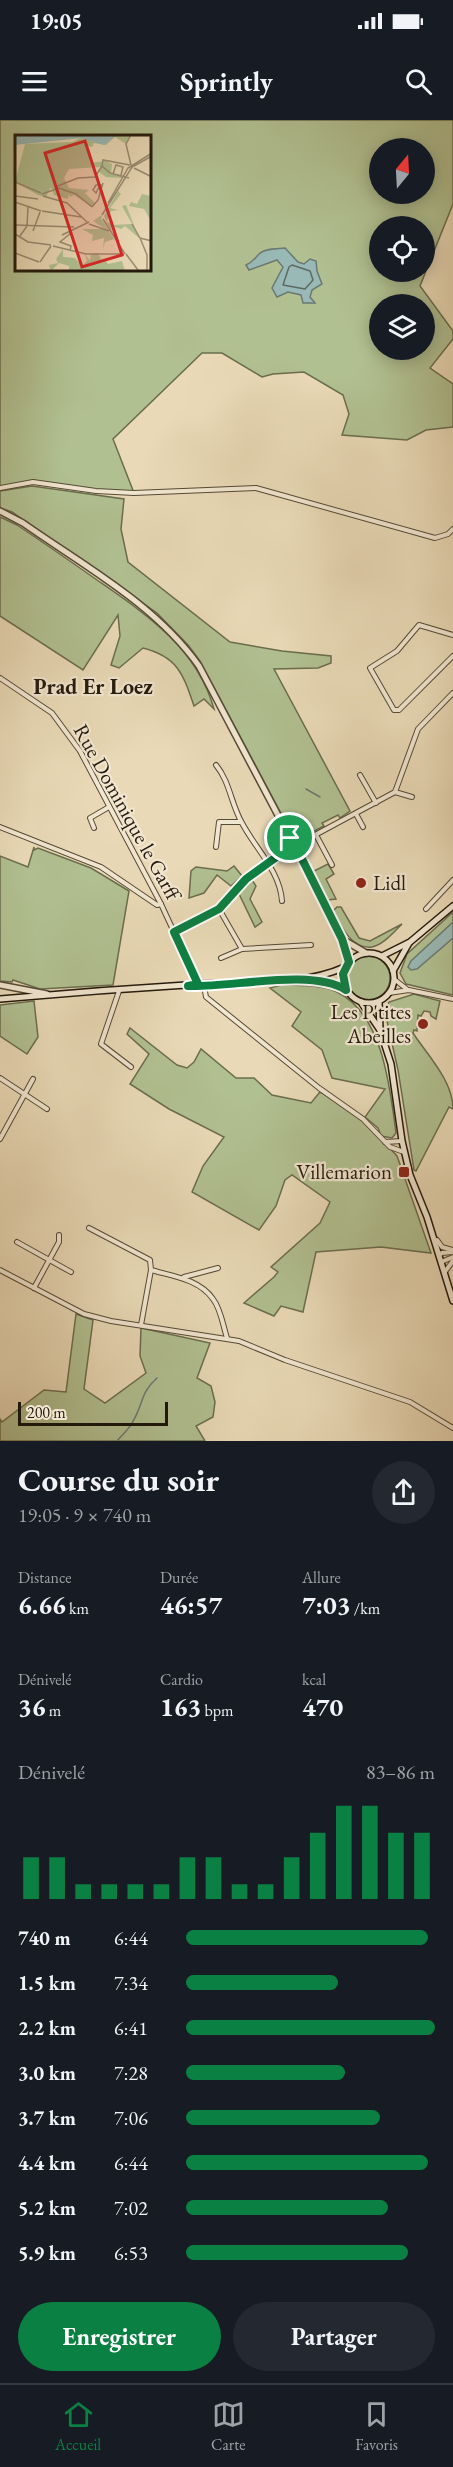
<!DOCTYPE html>
<html lang="fr">
<meta charset="utf-8">
<style>
body{margin:0;font-family:"EB Garamond",serif;background:#242831;color:#f1f3f6;height:100vh;display:flex;flex-direction:column;font-size:22px;white-space:nowrap}
*{box-sizing:border-box;margin:0}
p{font-size:20px;color:#9ea1a6}
.icon{flex:none;width:33px;height:33px;fill:none;stroke:currentColor;stroke-width:2;stroke-linecap:round;stroke-linejoin:round}
.map{position:relative;height:1321px;overflow:hidden}
.side{display:flex;flex-direction:column;background:#171b24;flex:1}
.side>*{flex:none}
.needle{width:39px;rotate:18deg}
.buttons{position:absolute;left:369px;top:18px;display:grid;gap:12px}
.buttons a{display:grid;place-items:center;width:66px;height:66px;border-radius:50%;background:#171b24;box-shadow:0 3px 15px #0003;font-size:30px}
.scale{position:absolute;left:18px;bottom:15px;width:150px;box-sizing:border-box;padding-left:6px;border:3px solid #241a0c;border-top:0;font-size:16px;line-height:21px;white-space:nowrap;color:#241a0c;-webkit-text-stroke:4px #f1e6d0;paint-order:stroke}
.pin{position:absolute;display:grid;place-items:center;width:51px;height:51px;color:#fff;margin:-26px;border:3px solid #fff;border-radius:50%;box-shadow:0 2px 6px #0007}
.round{display:grid;place-items:center;flex:none;width:63px;height:63px;border-radius:32px;background:#242831}
.headline{display:flex;align-items:center;justify-content:space-between;height:102px;padding:0 18px}
h1{font-size:33px;font-weight:700;line-height:45px}
.stats{display:grid;grid-template-columns:repeat(3,1fr);gap:9px;height:102px;padding:6px 18px}
.stats div{display:grid;align-content:center}
.stats b{font-size:26px;font-weight:700}
.stats small{font-size:16px;font-weight:400}
.stats p{font-size:16px}
.chart{height:168px;padding:12px 18px}
.chart p{display:flex;justify-content:space-between}
.chart svg{width:100%;height:108px;margin-top:6px;stroke:#0b8043;stroke-width:6}
.action{display:flex;gap:12px;margin-top:auto;padding:12px 18px}
.action a{flex:1;height:69px;border-radius:36px;background:#0b8043;color:#fff;font-size:24px;font-weight:700;line-height:69px;text-align:center}
.action a+a{background:#242831;color:#f1f3f6}
ul{padding:0 18px;list-style:none;font-size:20px}
li{display:grid;grid-template-columns:96px 72px 1fr;align-items:center;height:45px}
li i{height:15px;border-radius:8px;background:#0b8043}
.status{display:flex;justify-content:space-between;align-items:center;height:42px;padding:0 30px;background:#171b24;direction:ltr}
.status svg{height:16px;fill:currentColor}
header{display:flex;justify-content:space-between;align-items:center;height:78px;padding:0 18px;background:#171b24;font-size:27px;font-weight:700}
.tabs{display:flex;justify-content:space-around;align-items:center;height:84px;border-top:2px solid #363941;background:#171b24;font-size:16px;color:#9ea1a6}
.tabs a{display:grid;justify-items:center;gap:3px}
.tabs .current{color:#0b8043}
.map>svg:first-child{display:block}
.green{fill:#b1c091;stroke:#6a6d4e;stroke-width:1.5;fill-rule:evenodd}
.water{fill:#99b9b6;stroke:#6a7972;stroke-width:1.5}
.lines{fill:none;stroke-linecap:round;stroke-linejoin:round}
.shore{stroke:#5e6a61;stroke-width:1.5}
.stream{stroke:#6a7972;stroke-width:1.5}
.minor-casing{stroke:#554a36;stroke-width:6}
.tertiary-casing{stroke:#554a36;stroke-width:8}
.secondary-casing{stroke:#241a0c;stroke-width:8}
.minor{stroke:#f1e6d0;stroke-width:4}
.tertiary{stroke:#f1e6d0;stroke-width:5}
.secondary{stroke:#f1e6d0;stroke-width:5}
.route-casing{stroke:#fff;stroke-width:12}
.route{stroke:#0b8043;stroke-width:8}
.poi-dot{fill:#8f2418;stroke:#f1e6d0;stroke-width:2}
.labels{text-anchor:middle;stroke-width:4.5;stroke-linejoin:round;paint-order:stroke}
.street-label{font-size:21px;fill:#241a0c;stroke:#f1e6d0}
.poi-label{font-size:21px;fill:#241a0c;stroke:#f1e6d0;text-anchor:end}
.neighbourhood-label{font-size:22px;font-weight:bold;fill:#241a0c;stroke:#f1e6d0}
.inset-road{fill:none;stroke:#9a8d72;stroke-width:1.5}
.view{fill:#d62828;fill-opacity:0.15;stroke:#d62828;stroke-width:3}
.inset-edge{fill:none;stroke:#241a0c;stroke-width:3}
</style>
<div class="status"><b>19:05</b><svg viewBox="0 0 49 12"><path d="M0 12V9h3v3zM5 12V6h3v6zM10 12V3h3v9zM15 12V0h3v12zM26 1h20v11H26zM47 4h2v5h-2z"/></svg></div>
<header><svg class="icon" aria-label="menu" viewBox="0 0 24 24"><path d="M4 6h16M4 12h16M4 18h16"/></svg>Sprintly<svg class="icon" aria-label="search" viewBox="0 0 24 24"><circle cx="10" cy="10" r="6"/><path d="M15 15l6 6"/></svg></header>
<div class="map">
<svg width="453" height="1321" viewBox="0 0 453 1321">
<rect width="100%" height="100%" fill="#e9d9b6"/>
<filter id="stains"><feTurbulence type="fractalNoise" baseFrequency=".00333" numOctaves="4"/><feColorMatrix values="0 0 0 0 .2 0 0 0 0 .09 0 0 0 0 .02 0 0 0 .5 -.17"/></filter>
<radialGradient id="worn" r=".72"><stop offset=".6" stop-color="#630" stop-opacity="0"/><stop offset="1" stop-color="#630" stop-opacity=".3"/></radialGradient>
<g class="green">
<path d="M 0,0 L 453,0 L 453,84 L 420,166 L 453,211 L 453,219 L 430,248 L 453,264 L 453,307 L 426,310 L 407,320 L 342,315 L 349,294 L 343,275 L 304,252 L 273,254 L 262,257 L 222,233 L 202,233 L 113,319 L 134,373 L 96,371 L 33,362 L 0,367 ZM 16,16 L 150,16 L 150,150 L 16,150 ZM 380,28 L 424,28 L 424,74 L 380,74 ZM 380,106 L 424,106 L 424,152 L 380,152 ZM 380,184 L 424,184 L 424,230 L 380,230 Z"/>
<polygon points="32,366 124,379 121,409 128,442 230,522 282,531 331,536 331,543 318,548 274,549 350,691 340,698 338,695 322,703 324,706 305,716 292,714 200,541 188,525 157,493 12,392 0,388 0,371"/>
<path d="M 0,397 L 17,405 C 44,423 70,441 97,460 C 146,494 197,528 214,589 L 204,579 L 194,586 C 183,554 178,537 143,528 L 119,548 L 111,545 L 120,516 L 118,495 L 83,550 L 0,496 Z"/>
<polygon points="34,727 34,730 38,728 91,748 129,771 113,865 40,869 13,860 12,862 0,861 0,736 28,747"/>
<polygon points="328,744 334,754 326,759 336,779 327,780 312,752"/>
<polygon points="234,746 242,756 231,766 217,755 204,773 189,778 191,751 196,747 227,751"/>
<polygon points="252,760 256,766 250,779 262,802 255,807 239,774"/>
<path d="M 337,787 L 341,787 L 359,818 L 370,821 L 402,804 C 394,812 383,825 372,827 C 352,830 340,805 333,791 Z"/>
<polygon points="453,792 453,875 406,864 400,853 407,834"/>
<circle cx="368" cy="858" r="22"/>
<path d="M 281,865 C 299,866 321,864 337,872 C 383,894 390,968 396,1013 L 392,1018 L 381,1016 L 378,1008 L 365,997 L 385,969 L 332,958 L 322,930 L 292,906 L 301,892 L 270,868 Z"/>
<path d="M 414,874 L 440,881 L 436,899 L 431,896 L 430,892 L 424,891 L 421,896 L 418,895 L 417,911 L 414,910 L 413,913 C 428,936 453,961 453,989 L 449,987 L 416,1051 L 414,1050 L 398,950 L 385,892 L 389,882 Z"/>
<polygon points="34,881 38,917 27,934 0,916 0,885"/>
<polygon points="130,908 177,945 187,948 194,942 201,929 236,958 254,958 272,975 311,983 320,972 338,981 363,999 397,1036 431,1133 381,1127 316,1132 303,1192 281,1186 274,1196 244,1183 274,1157 278,1152 271,1147 320,1103 330,1082 292,1055 285,1060 276,1086 259,1110 192,1072 203,1046 224,1017 169,989 130,964 149,934 127,914"/>
<polygon points="76,1194 93,1200 84,1269 105,1283 146,1253 140,1236 141,1208 210,1223 197,1258 211,1266 215,1282 213,1297 196,1306 205,1321 0,1321 0,1299 2,1302 44,1270 66,1272"/>
</g>
<g class="water">
<path d="M 285,128 L 298,142 L 304,144 L 310,139 L 316,141 L 317,151 L 322,164 L 312,170 L 310,177 L 315,183 L 303,183 L 301,175 L 288,172 L 277,177 L 272,168 L 283,147 L 277,140 L 249,150 L 246,145 C 253,142 254,139 259,134 C 265,128 277,129 285,128 Z"/>
<polygon points="453,802 453,818 417,849 411,850 408,847 411,841"/>
</g>
<g class="lines">
<polygon class="shore" points="292,145 310,151 313,160 305,169 283,165 289,147"/>
<g class="stream">
<polyline points="306,669 320,677"/>
<path d="M 117,1321 C 122,1315 129,1309 132,1303 C 144,1283 140,1273 157,1258"/>
</g>
<g class="minor-casing">
<g id="minor">
<polyline points="0,368 33,362 96,371 134,373 256,368 435,418 448,414 453,409"/>
<polyline points="453,515 419,505 397,531 370,548 394,590 399,590 453,536"/>
<polyline points="0,558 52,593 80,631 161,784 198,864"/>
<path d="M 216,645 C 230,662 231,684 242,703 C 255,728 280,751 282,781"/>
<polyline points="360,655 376,683"/>
<polyline points="395,672 412,677"/>
<polyline points="356,694 363,707"/>
<polyline points="0,707 101,747 157,785 161,784"/>
<polyline points="94,708 90,698 109,687"/>
<polyline points="316,715 332,745"/>
<polyline points="302,722 395,672 418,609 453,573"/>
<polyline points="216,727 219,702 241,702"/>
<polyline points="219,789 242,829 311,825"/>
<polyline points="426,789 453,760"/>
<polyline points="174,812 219,789 246,759 286,730"/>
<polyline points="221,838 242,829"/>
<polyline points="394,859 408,870"/>
<polyline points="204,866 206,877 319,968 363,999 390,1027 404,1032"/>
<polyline points="119,871 101,924 131,947"/>
<polyline points="389,873 409,870 453,879"/>
<polyline points="0,958 47,989"/>
<polyline points="0,1019 33,959"/>
<polyline points="385,1022 402,1021"/>
<path d="M 89,1108 L 150,1140 L 151,1150 C 172,1156 199,1159 213,1179 C 221,1189 223,1206 227,1218"/>
<polyline points="437,1120 442,1127 453,1130"/>
<polyline points="17,1122 71,1152"/>
<polyline points="439,1135 442,1133 453,1132"/>
<polyline points="441,1142 453,1137"/>
<polyline points="0,1150 84,1194 111,1201 239,1221 285,1240 410,1282 453,1308"/>
<polyline points="444,1153 453,1141"/>
<polyline points="184,1157 218,1148"/>
<polyline points="34,1168 59,1122 59,1115"/>
<polyline points="141,1205 151,1150"/>
</g>
</g>
<g class="tertiary-casing">
<g id="tertiary">
<path d="M 0,391 L 23,403 C 84,446 155,484 199,546 L 290,718"/>
<polyline points="299,733 294,735 288,732 285,724 288,719 296,717 302,722 301,737 342,819 349,842"/>
<polyline points="342,819 366,833"/>
<polyline points="0,865 47,874"/>
</g>
</g>
<g class="secondary-casing">
<g id="secondary">
<circle cx="369" cy="858" r="25"/>
<polyline points="382,836 410,822 453,786"/>
<polyline points="393,851 409,823"/>
<polyline points="307,861 331,864 345,869"/>
<path d="M 0,879 C 67,873 134,868 201,864 C 249,861 300,867 345,847"/>
<polyline points="361,882 380,910 391,944 402,1021 410,1055 427,1097 453,1181"/>
<polyline points="379,882 380,910"/>
</g>
</g>
<use href="#minor" class="minor"/>
<use href="#tertiary" class="tertiary"/>
<use href="#secondary" class="secondary"/>
</g>
<g class="lines">
<g class="route-casing">
<path id="route" d="M 296,717 L 302,722 L 301,737 L 342,819 L 349,842 L 343,854 L 346,870 C 311,848 230,868 188,866 L 198,864 L 174,812 L 219,789 L 246,759 L 286,730 L 285,724 L 288,719 Z"/>
</g>
<use href="#route" class="route"/>
</g>
<g class="poi-dot">
<circle cx="361" cy="763" r="6"/>
<circle cx="423" cy="904" r="6"/>
<rect x="398" y="1046" width="12" height="12" rx="3"/>
</g>
<g class="labels">
<g class="street-label">
<text transform="translate(127 692) rotate(61)" y="7">Rue Dominique le Garff</text>
</g>
<g class="poi-label">
<text x="373" y="770" text-anchor="start">Lidl</text>
<text x="411" y="899">Les P'tites<tspan x="411" dy="24">Abeilles</tspan></text>
<text x="392" y="1059">Villemarion</text>
</g>
<g class="neighbourhood-label">
<text x="93" y="574">Prad Er Loez</text>
</g>
</g>
<g transform="translate(15 15)">
<rect width="136" height="136" fill="#e9d9b6"/>
<path d="M 70,0 L 116,0 L 111,9 L 100,2 L 91,10 L 79,8 L 77,12 L 72,11 L 75,28 L 91,26 L 97,29 L 96,39 L 108,41 L 107,43 L 91,42 L 84,37 L 86,32 L 54,34 L 49,43 L 54,53 L 74,55 L 70,58 L 80,68 L 77,72 L 59,60 L 55,62 L 54,59 L 53,64 L 39,60 L 36,52 L 31,62 L 23,60 L 0,47 L 10,9 L 58,7 ZM 103,56 L 106,59 L 95,73 L 103,75 L 96,76 L 92,86 L 97,90 L 117,89 L 107,71 L 111,70 L 124,103 L 110,91 L 106,94 L 97,91 L 96,97 L 89,81 ZM 127,59 L 136,61 L 136,86 L 129,74 L 114,71 L 116,67 L 122,69 ZM 87,80 L 86,85 L 87,85 L 99,104 L 90,107 L 88,114 L 89,103 L 77,106 L 78,100 L 67,94 L 90,94 L 78,86 ZM 48,114 L 48,122 L 60,123 L 67,131 L 72,126 L 70,119 L 75,126 L 76,119 L 83,118 L 88,128 L 89,124 L 93,129 L 107,126 L 110,136 L 54,136 L 54,131 L 44,128 L 36,136 L 34,130 L 43,128 L 41,124 Z" fill="#b1c091"/>
<path d="M 0,0 L 101,0 L 89,10 L 66,3 L 0,10 Z" fill="#99b9b6"/>
<path class="inset-road" d="M 116,30 L 111,9 L 116,0M 87,31 L 88,25 L 115,30M 119,33 L 137,42M 98,39 L 101,30 L 108,32 L 106,40M 0,47 L 26,58M 85,50 L 81,58 L 78,55 L 81,50 L 88,50M 40,52 L 63,43 L 80,42 L 87,31 L 95,38 L 114,43M 27,59 L 44,53 L 61,59 L 77,72M 0,61 L 23,64M 28,61 L 52,68 L 72,87M 0,67 L 26,76M 93,68 L 113,33 L 137,18M 77,72 L 83,65 L 88,48M 27,76 L 66,82M 87,80 L 117,32 L 137,21M 88,84 L 110,119M 74,89 L 94,96M 117,89 L 125,103 L 137,106M 0,90 L 59,92M 18,96 L 25,77M 0,99 L 13,107 L 36,110M 47,100 L 74,87M 5,101 L 12,91 L 13,72M 125,103 L 132,120 L 132,136M 38,111 L 71,119 L 109,119M 55,116 L 56,111 L 45,107 L 56,98M 0,118 L 24,127M 111,119 L 123,135M 25,127 L 36,111"/>
<path class="view" d="M 70,6 L 107,120 L 67,132 L 30,18 Z"/>
<rect width="136" height="136" class="inset-edge"/>
</g>
<rect width="100%" height="100%" filter="url(#stains)"/>
<rect width="100%" height="100%" fill="url(#worn)"/>
</svg>
<div class="buttons">
<a><svg class="needle" viewBox="-14 -14 28 28"><path d="M0-13l5 13h-10z" fill="#e53935"/><path d="M0 13l5-13h-10z" fill="#9ea1a6"/></svg></a>
<a><svg class="icon" aria-label="locate" viewBox="0 0 24 24"><circle cx="12" cy="12" r="6"/><path d="M12 2v4M12 18v4M2 12h4M18 12h4"/></svg></a>
<a><svg class="icon" aria-label="layers" viewBox="0 0 24 24"><path d="M12 4l9 5-9 5-9-5zM3 14l9 5 9-5"/></svg></a>
</div>
<div class="scale">200 m</div>
<div class="pin" style="left:290px;top:718px;background:#1e9e55"><svg class="icon" aria-label="arrive" viewBox="0 0 24 24"><path d="M6 21V4h12l-3 4 3 4H6"/></svg></div>
</div>
<section class="side">
<div class="headline"><div><h1>Course du soir</h1><p>19:05 · 9 × 740 m</p></div><a class="round"><svg class="icon" aria-label="share" viewBox="0 0 24 24"><path d="M12 15V3M7 8l5-5 5 5M5 13v7h14v-7"/></svg></a></div>
<div class="stats">
<div><p>Distance</p><b>6.66<small> km</small></b></div>
<div><p>Durée</p><b>46:57</b></div>
<div><p>Allure</p><b>7:03<small> /km</small></b></div>
</div>
<div class="stats">
<div><p>Dénivelé</p><b>36<small> m</small></b></div>
<div><p>Cardio</p><b>163<small> bpm</small></b></div>
<div><p>kcal</p><b>470</b></div>
</div>
<div class="chart"><p><span>Dénivelé</span>83–86 m</p>
<svg viewBox="0 0 160 44" preserveAspectRatio="none"><path d="M5 44V27M15 44V27M25 44V38M35 44V38M45 44V38M55 44V38M65 44V27M75 44V27M85 44V38M95 44V38M105 44V27M115 44V17M125 44V6M135 44V6M145 44V17M155 44V17"/></svg>
</div>
<ul>
<li><b>740 m</b>6:44<i style="width:97%"></i></li>
<li><b>1.5 km</b>7:34<i style="width:61%"></i></li>
<li><b>2.2 km</b>6:41<i style="width:100%"></i></li>
<li><b>3.0 km</b>7:28<i style="width:64%"></i></li>
<li><b>3.7 km</b>7:06<i style="width:78%"></i></li>
<li><b>4.4 km</b>6:44<i style="width:97%"></i></li>
<li><b>5.2 km</b>7:02<i style="width:81%"></i></li>
<li><b>5.9 km</b>6:53<i style="width:89%"></i></li>
</ul>
<div class="action"><a>Enregistrer</a><a>Partager</a></div>
</section>
<nav class="tabs">
<a class="current"><svg class="icon" aria-label="home" viewBox="0 0 24 24"><path d="M3 11l9-7 9 7M6 9v11h12V9"/></svg>Accueil</a>
<a><svg class="icon" aria-label="map" viewBox="0 0 24 24"><path d="M3 6l6-2 6 2 6-2v14l-6 2-6-2-6 2zM9 4v14M15 6v14"/></svg>Carte</a>
<a><svg class="icon" aria-label="saved" viewBox="0 0 24 24"><path d="M7 4h10v16l-5-4-5 4z"/></svg>Favoris</a>
</nav>
